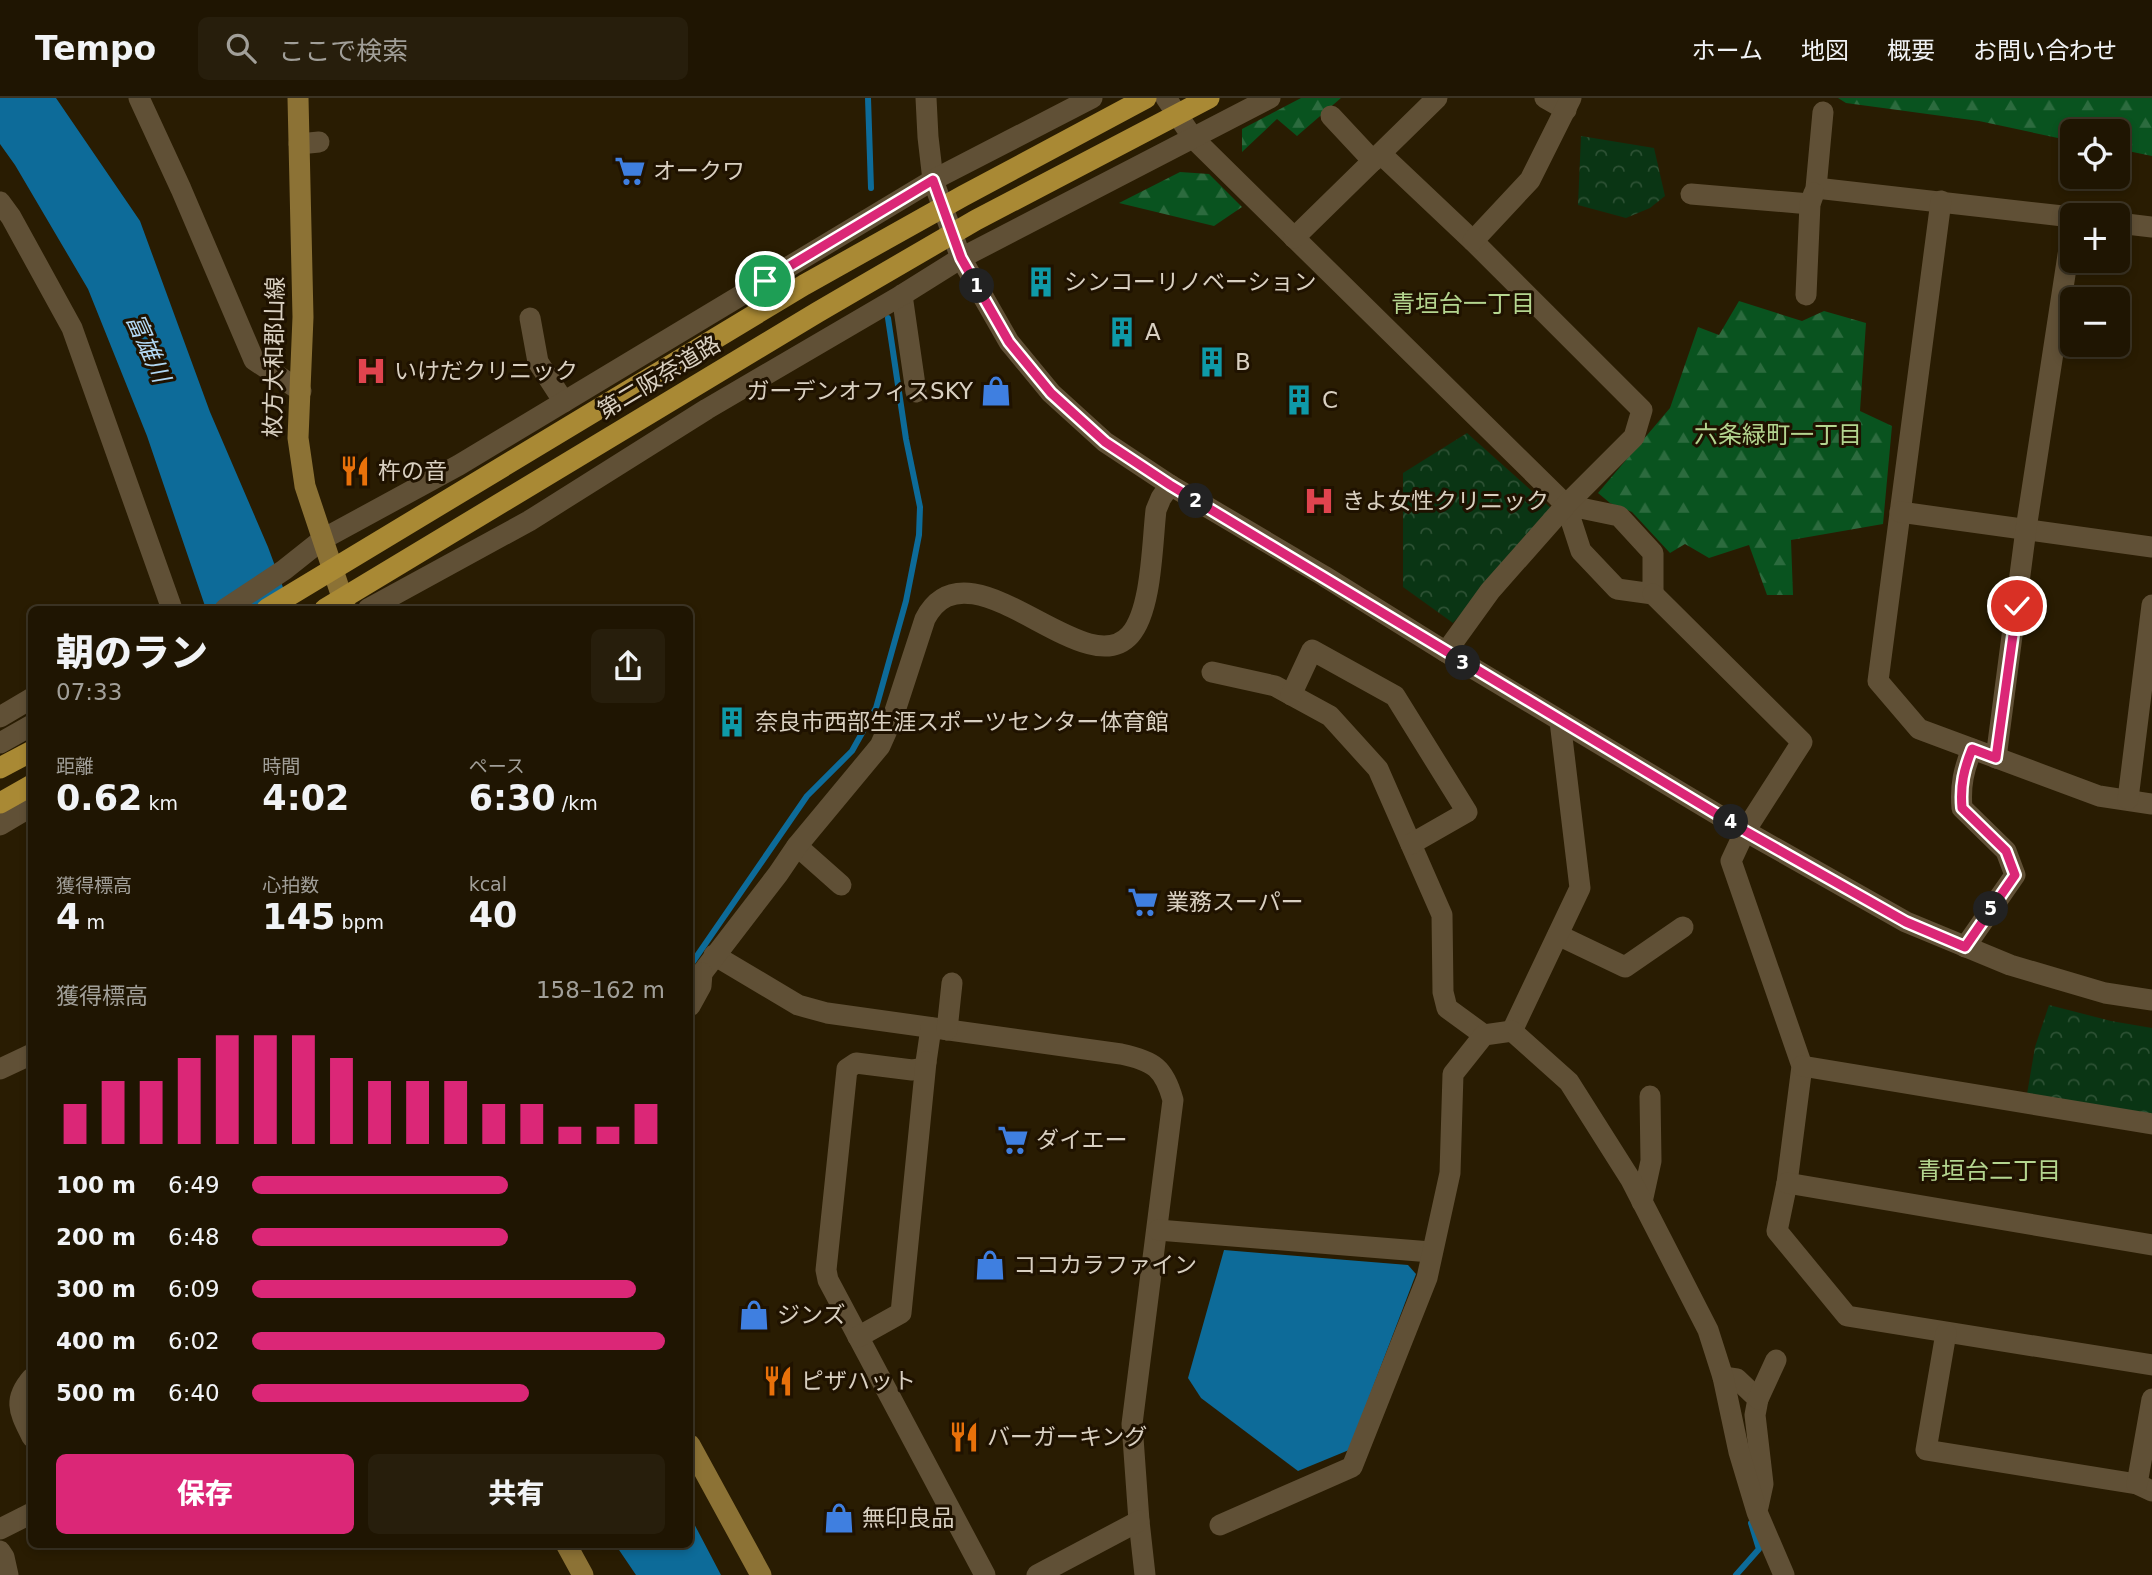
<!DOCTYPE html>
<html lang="ja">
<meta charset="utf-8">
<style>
body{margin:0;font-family:"DejaVu Sans","Noto Sans JP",sans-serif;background:#271e0c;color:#f1f3f6;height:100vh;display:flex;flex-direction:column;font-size:26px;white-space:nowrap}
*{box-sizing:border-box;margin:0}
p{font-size:23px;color:#a19f99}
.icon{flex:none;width:38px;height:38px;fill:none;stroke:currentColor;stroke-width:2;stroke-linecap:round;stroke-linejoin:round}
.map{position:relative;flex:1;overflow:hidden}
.panel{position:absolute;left:28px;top:508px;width:665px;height:942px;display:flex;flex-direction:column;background:#1f1502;border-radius:10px;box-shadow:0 4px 10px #0003,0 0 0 2px #3c3424}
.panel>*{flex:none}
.fabs{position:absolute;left:2060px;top:21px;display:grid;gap:14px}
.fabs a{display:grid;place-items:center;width:70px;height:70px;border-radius:10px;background:#1f1502;box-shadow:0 4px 10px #0003,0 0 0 2px #3c3424;font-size:35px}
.pin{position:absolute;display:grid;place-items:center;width:60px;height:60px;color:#fff;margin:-30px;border:4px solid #fff;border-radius:50%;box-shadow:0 2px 7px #0007}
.km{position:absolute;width:35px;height:35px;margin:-18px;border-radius:50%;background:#222;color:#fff;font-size:19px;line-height:35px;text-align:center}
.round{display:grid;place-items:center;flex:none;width:74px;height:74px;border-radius:10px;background:#271e0c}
.overview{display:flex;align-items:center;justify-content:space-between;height:119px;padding:0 28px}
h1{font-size:38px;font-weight:800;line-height:52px}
.stats{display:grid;grid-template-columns:repeat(3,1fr);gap:10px;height:119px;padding:7px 28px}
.stats div{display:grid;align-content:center}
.stats b{font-size:35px;font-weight:800}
.stats small{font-size:19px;font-weight:400}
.stats p{font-size:19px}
.chart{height:196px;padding:14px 28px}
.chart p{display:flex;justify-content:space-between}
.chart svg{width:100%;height:126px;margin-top:7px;stroke:#db2777;stroke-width:6}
.primary-button{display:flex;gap:14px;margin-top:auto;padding:14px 28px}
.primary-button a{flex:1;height:80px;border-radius:10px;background:#db2777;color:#fff;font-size:28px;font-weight:800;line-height:80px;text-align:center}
.primary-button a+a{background:#271e0c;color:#f1f3f6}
ul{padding:0 28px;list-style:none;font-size:23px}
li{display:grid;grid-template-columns:112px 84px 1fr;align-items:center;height:52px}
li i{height:18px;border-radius:9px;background:#db2777}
header{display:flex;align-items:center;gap:42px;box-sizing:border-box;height:98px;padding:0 35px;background:#1f1502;border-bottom:2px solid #3c3424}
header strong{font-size:33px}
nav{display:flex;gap:38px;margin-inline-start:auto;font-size:24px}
.search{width:490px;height:63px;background:#271e0c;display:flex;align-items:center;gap:18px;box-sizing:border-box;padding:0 24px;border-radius:10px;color:#a19f99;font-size:26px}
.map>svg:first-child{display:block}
.forest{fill:url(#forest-firs)}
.park{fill:url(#park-crowns)}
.water{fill:#0d6b99}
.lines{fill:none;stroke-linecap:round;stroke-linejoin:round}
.stream{stroke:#0d6b99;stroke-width:6}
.minor{stroke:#605036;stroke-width:21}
.major{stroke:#8c7235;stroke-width:21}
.highway{stroke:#a98934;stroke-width:21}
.route-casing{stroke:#fff;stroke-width:14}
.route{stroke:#db2777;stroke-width:9}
.labels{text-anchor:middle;stroke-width:6;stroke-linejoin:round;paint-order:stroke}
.poi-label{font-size:23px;fill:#d9d0c1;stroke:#1f1200;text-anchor:start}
.street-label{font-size:23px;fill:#d9d0c1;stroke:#1f1200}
.neighbourhood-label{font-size:24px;fill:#b4d58f;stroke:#1f1200}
.water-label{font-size:24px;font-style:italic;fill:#b2d8f3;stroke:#1f1200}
</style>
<header>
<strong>Tempo</strong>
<div class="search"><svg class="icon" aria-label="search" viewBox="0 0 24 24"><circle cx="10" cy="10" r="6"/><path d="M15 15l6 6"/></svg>ここで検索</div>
<nav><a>ホーム</a><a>地図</a><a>概要</a><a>お問い合わせ</a></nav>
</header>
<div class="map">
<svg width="2152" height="1477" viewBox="0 0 2152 1477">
<defs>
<pattern id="forest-firs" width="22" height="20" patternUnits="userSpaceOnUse" patternTransform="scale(1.75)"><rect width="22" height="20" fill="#09531f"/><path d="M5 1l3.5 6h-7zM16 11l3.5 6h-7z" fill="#2c6b3e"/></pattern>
<pattern id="park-crowns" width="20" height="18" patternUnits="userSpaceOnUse" patternTransform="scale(1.75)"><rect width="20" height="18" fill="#0a3514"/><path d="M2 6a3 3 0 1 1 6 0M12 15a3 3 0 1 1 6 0" fill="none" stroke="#2d5134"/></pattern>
</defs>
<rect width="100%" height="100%" fill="#291c02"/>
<g class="forest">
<polygon points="1301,0 1341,0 1297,38 1277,21 1242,54 1242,31"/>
<polygon points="1838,0 2152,0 2152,58 2118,51 2118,33 2072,33 2072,43 1979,23 1846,5"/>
<polygon points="1180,74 1209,76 1242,109 1214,128 1119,105"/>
<polygon points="1739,203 1802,223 1824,213 1866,225 1860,313 1892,328 1883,426 1791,442 1793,497 1767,497 1749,447 1709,460 1685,446 1670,455 1632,414 1610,405 1598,395 1670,310 1698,229 1719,237"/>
</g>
<g class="park">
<polygon points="1581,38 1654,50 1665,98 1650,110 1626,120 1578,107"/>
<polygon points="1467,335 1552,411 1453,525 1403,489 1403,375"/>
<polygon points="2049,907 2111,923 2152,930 2152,1017 2027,996 2035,949"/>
</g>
<g class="water">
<polygon points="0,0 56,0 140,123 210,314 268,449 291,511 206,511 147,338 88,191 15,67 0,46"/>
<polygon points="1224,1152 1408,1167 1416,1176 1349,1352 1298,1373 1201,1300 1188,1280"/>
<polygon points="690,1418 721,1477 636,1477 615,1446 690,1446"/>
</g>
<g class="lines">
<g class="stream">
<polyline points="868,0 871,90"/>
<polyline points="690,868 807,698 852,653 876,610 906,503 919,437 920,409 906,341 888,220"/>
<polyline points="1736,1477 1759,1451 1751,1425"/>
</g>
<g class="minor">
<polyline points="139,0 181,91 254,262 301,293"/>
<polyline points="926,0 928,39 933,82 961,160 1009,244 1051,295 1105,344 1170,387 1324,478 1446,554 1745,733 1906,824 2010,867 2105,895 2152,902"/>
<polyline points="1166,0 1193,40 1566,407 1581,453 1617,491 1653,496 1653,455 1619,418 1566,407"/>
<polyline points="1545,0 1566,12"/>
<polyline points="1823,14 1816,90 2072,119"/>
<polyline points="1331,18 1373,63"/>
<polyline points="299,46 319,44"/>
<polyline points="1381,56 1473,143 1642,312 1634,339 1566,407 1490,493 1446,554"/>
<polyline points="1691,96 1810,106"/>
<polyline points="1941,103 1878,583 1919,631 2099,698 2152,706"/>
<polyline points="0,104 11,119 72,230 172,511"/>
<polyline points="2118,125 2152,129"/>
<polyline points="1294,140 1437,0"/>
<polyline points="1473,143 1530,82 1571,0"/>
<polyline points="902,197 916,294"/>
<polyline points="1806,197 1810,106 1814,95"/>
<polyline points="530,220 538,264 564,304"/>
<polyline points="1900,414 2152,449"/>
<polyline points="1653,496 1802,644 1745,733 1731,763 1802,968 1787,1085 1777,1133 1847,1218 2152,1267"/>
<polyline points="225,511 284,472 323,441 459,367 933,82 1092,0"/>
<polyline points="368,511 529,423 707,311 902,197 961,160 1270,0"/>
<polyline points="1212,574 1275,588 1330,618 1378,671 1442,817 1443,894 1447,910 1484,937"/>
<polyline points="1291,597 1312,552 1395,598 1467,714 1411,746"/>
<polyline points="0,619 32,600"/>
<polyline points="0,645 32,627"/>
<polyline points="1996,660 2026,431 2072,131"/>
<polyline points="2128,701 2152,507"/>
<polyline points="0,727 32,708"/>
<polyline points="797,748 841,787"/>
<polyline points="1558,837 1625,869 1683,829"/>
<path d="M 1965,849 L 2015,777 L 2006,753 L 1962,710 C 1960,687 1964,671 1972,651"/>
<path d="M 714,857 L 798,907 L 827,915 L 1121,956 C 1154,963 1164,970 1173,1002 L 1132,1326 L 1139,1423 L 1145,1477"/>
<path d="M 690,886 L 702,875 L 778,776 L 797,748 L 880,648 L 893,619 L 925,521 C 969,437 1084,589 1130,537 C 1152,512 1152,446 1156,412 L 1161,400 L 1170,387"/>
<polyline points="690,908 701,888 702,875"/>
<polyline points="931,930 926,964 923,970 912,972 856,965 847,971 826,1172 828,1182 985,1477"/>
<polyline points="947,932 952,885"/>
<polyline points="1512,933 1580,790 1560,623"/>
<polyline points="1802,968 2152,1026"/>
<polyline points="0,971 32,956"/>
<polyline points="1787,1085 2152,1147"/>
<polyline points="1642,1104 1651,1063 1650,998"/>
<polyline points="1158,1132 1431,1154"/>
<polyline points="1946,1235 1926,1352 2137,1386 2152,1393"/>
<polyline points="858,1239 901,1215 926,964"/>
<polyline points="1723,1279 1737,1281 1758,1301 1755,1317 1763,1386 1758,1409"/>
<path d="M 32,1280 C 12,1303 20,1314 32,1339"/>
<polyline points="1758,1301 1776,1262"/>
<polyline points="2137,1386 2152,1301"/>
<polyline points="1220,1427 1352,1369 1427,1180 1450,1075 1453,976 1484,937 1512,933 1569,984 1631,1082 1708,1232 1723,1279 1739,1354 1757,1414 1784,1477"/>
<polyline points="0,1431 32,1415"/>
<polyline points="0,1453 4,1459 8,1477"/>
<polyline points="1037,1477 1139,1423"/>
</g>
<g class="major">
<polyline points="298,0 303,219 298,340 305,388 346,511"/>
<polyline points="690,1347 761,1477"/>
<polyline points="566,1446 583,1477"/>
</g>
<g class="highway">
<polyline points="267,511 804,187 963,98 1146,0"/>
<polyline points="325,511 818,214 976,122 1209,0"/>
<polyline points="0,670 32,653"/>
<polyline points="0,705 32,687"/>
</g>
</g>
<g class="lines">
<g class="route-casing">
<path id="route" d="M 765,183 L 933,82 L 961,160 L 1009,244 L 1051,295 L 1105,344 L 1170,387 L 1745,733 L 1906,824 L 1965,849 L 2015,777 L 2006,753 L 1962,710 C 1960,687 1964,671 1972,651 L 1996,660 L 2017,508"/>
</g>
<use href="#route" class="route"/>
</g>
<defs>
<g id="supermarket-bare" transform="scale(2.415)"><path d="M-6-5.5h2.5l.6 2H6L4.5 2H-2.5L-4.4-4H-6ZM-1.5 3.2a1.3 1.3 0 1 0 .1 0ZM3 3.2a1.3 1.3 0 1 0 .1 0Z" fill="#3f7fe0" stroke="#1f1200" stroke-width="2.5" paint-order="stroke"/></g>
<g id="building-bare" transform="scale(2.415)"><path d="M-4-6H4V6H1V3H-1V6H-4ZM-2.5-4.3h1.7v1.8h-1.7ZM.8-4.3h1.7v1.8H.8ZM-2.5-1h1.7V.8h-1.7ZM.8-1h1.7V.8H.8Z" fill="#0f9aa8" stroke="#1f1200" stroke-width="2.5" paint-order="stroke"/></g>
<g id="hospital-bare" transform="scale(2.415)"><path d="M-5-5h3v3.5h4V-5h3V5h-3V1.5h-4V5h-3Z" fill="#e0444e" stroke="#1f1200" stroke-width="2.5" paint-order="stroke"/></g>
<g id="shop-bare" transform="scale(2.415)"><path d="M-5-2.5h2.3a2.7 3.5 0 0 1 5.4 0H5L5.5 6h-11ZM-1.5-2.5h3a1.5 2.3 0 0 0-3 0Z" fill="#3f7fe0" stroke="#1f1200" stroke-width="2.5" paint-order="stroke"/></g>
<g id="restaurant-bare" transform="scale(2.415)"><path d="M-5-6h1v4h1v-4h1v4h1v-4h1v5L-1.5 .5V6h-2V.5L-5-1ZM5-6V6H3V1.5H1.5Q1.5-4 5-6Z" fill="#e8710a" stroke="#1f1200" stroke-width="2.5" paint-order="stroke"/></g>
</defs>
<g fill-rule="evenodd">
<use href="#supermarket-bare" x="630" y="73"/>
<use href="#building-bare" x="1041" y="184"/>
<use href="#building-bare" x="1122" y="234"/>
<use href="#building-bare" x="1212" y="264"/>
<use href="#hospital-bare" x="371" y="273"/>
<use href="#shop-bare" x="996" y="293"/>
<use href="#building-bare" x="1299" y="302"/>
<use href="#restaurant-bare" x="355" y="373"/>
<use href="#hospital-bare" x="1319" y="403"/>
<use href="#building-bare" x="732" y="624"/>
<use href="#supermarket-bare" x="1143" y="804"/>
<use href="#supermarket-bare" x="1013" y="1042"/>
<use href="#shop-bare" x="990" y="1167"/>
<use href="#shop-bare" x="754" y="1217"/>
<use href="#restaurant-bare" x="778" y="1283"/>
<use href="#restaurant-bare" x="964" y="1339"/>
<use href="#shop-bare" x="839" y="1420"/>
</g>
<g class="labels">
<g class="poi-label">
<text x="653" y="81">オークワ</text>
<text x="1064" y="192">シンコーリノベーション</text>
<text x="1145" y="242">A</text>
<text x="1235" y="272">B</text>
<text x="394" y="281">いけだクリニック</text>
<text x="973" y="301" text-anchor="end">ガーデンオフィスSKY</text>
<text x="1322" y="310">C</text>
<text x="378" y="381">杵の音</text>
<text x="1342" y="411">きよ女性クリニック</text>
<text x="755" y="632">奈良市西部生涯スポーツセンター体育館</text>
<text x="1166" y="812">業務スーパー</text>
<text x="1036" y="1050">ダイエー</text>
<text x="1013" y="1175">ココカラファイン</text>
<text x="777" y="1225">ジンズ</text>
<text x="801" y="1291">ピザハット</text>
<text x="987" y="1347">バーガーキング</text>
<text x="862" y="1428">無印良品</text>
</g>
<g class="street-label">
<text transform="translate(274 259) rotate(-89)" y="8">枚方大和郡山線</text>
<text transform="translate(659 279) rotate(-31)" y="8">第二阪奈道路</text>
</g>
<g class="neighbourhood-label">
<text x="1463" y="214">青垣台一丁目</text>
<text x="1778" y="345">六条緑町一丁目</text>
<text x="1989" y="1081">青垣台二丁目</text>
</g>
<g class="water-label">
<text transform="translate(148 250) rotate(66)" y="8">富雄川</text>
</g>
</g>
</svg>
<div class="fabs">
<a><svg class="icon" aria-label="locate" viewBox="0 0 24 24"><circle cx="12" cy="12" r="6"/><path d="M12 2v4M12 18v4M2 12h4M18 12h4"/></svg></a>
<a>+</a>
<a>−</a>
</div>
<div class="pin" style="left:765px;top:183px;background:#1e9e55"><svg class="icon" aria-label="arrive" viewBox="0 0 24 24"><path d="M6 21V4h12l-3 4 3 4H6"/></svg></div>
<div class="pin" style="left:2017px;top:508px;background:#d93025"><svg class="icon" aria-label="check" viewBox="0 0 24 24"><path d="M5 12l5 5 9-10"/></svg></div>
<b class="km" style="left:977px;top:188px">1</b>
<b class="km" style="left:1196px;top:403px">2</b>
<b class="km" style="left:1463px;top:565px">3</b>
<b class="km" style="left:1731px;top:724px">4</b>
<b class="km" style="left:1991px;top:811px">5</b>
<section class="panel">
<div class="overview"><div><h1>朝のラン</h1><p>07:33</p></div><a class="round"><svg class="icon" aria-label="share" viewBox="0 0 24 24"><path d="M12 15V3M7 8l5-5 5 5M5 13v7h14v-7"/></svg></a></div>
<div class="stats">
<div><p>距離</p><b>0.62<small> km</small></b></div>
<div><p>時間</p><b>4:02</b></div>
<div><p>ペース</p><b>6:30<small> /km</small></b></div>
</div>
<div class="stats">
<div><p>獲得標高</p><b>4<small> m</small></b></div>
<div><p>心拍数</p><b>145<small> bpm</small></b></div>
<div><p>kcal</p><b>40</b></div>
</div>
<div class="chart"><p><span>獲得標高</span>158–162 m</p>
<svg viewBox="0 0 160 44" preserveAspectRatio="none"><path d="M5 44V30M15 44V22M25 44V22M35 44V14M45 44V6M55 44V6M65 44V6M75 44V14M85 44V22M95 44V22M105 44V22M115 44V30M125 44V30M135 44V38M145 44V38M155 44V30"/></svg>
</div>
<ul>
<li><b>100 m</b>6:49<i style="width:62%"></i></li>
<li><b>200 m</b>6:48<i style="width:62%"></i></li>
<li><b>300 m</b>6:09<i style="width:93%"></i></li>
<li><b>400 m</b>6:02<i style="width:100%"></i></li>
<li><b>500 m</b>6:40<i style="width:67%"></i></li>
</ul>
<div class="primary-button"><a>保存</a><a>共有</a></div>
</section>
</div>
